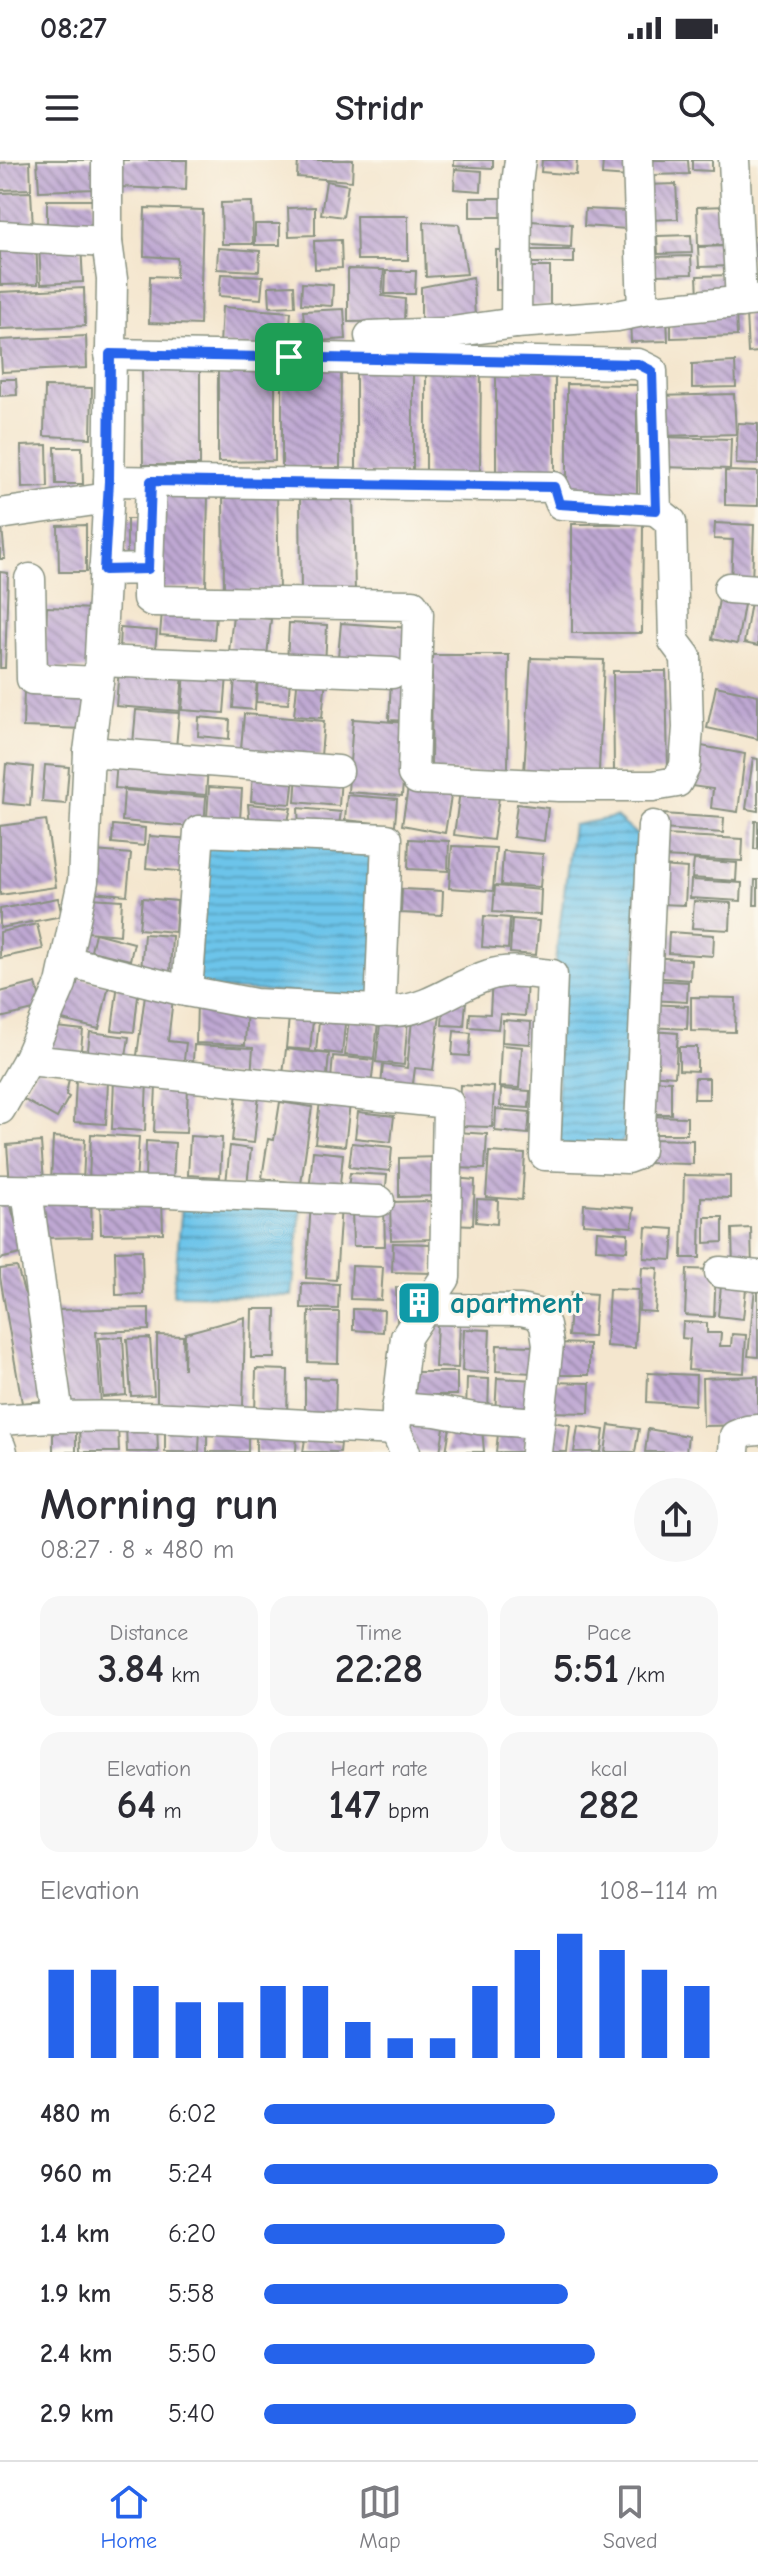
<!DOCTYPE html>
<meta charset="utf-8">
<style>
body{margin:0;font-family:"Comic Neue",sans-serif;background:#f7f7f7;color:#2b2b33;height:100vh;display:flex;flex-direction:column;font-size:30px;white-space:nowrap}
*{box-sizing:border-box;margin:0}
p{font-size:26px;color:#7c7c81}
.icon{flex:none;width:44px;height:44px;fill:none;stroke:currentColor;stroke-width:2;stroke-linecap:round;stroke-linejoin:round}
.map{position:relative;height:1292px;overflow:hidden}
.panel{display:flex;flex-direction:column;background:#fff;flex:1}
.panel>*{flex:none}
.pin{position:absolute;display:grid;place-items:center;width:68px;height:68px;color:#fff;margin:-34px;border-radius:16px;box-shadow:0 4px 12px #0006}
.round{display:grid;place-items:center;flex:none;width:84px;height:84px;border-radius:42px;background:#f7f7f7}
.headline{display:flex;align-items:center;justify-content:space-between;height:136px;padding:0 40px}
h1{font-size:44px;font-weight:800;line-height:60px}
.metrics{display:grid;grid-template-columns:repeat(3,1fr);gap:12px;height:136px;padding:8px 40px}
.metrics div{display:grid;align-content:center;border-radius:20px;background:#f7f7f7;text-align:center}
.metrics b{font-size:40px;font-weight:800}
.metrics small{font-size:22px;font-weight:400}
.metrics p{font-size:22px}
.chart{height:224px;padding:16px 40px}
.chart p{display:flex;justify-content:space-between}
.chart svg{width:100%;height:144px;margin-top:8px;stroke:#2563eb;stroke-width:6}
ul{padding:0 40px;list-style:none;font-size:26px}
li{display:grid;grid-template-columns:128px 96px 1fr;align-items:center;height:60px}
li i{height:20px;border-radius:10px;background:#2563eb}
.status{display:flex;justify-content:space-between;align-items:center;height:56px;padding:0 40px;background:#fff;direction:ltr}
.status svg{height:22px;fill:currentColor}
header{display:flex;justify-content:space-between;align-items:center;height:104px;padding:0 40px;background:#fff;font-size:36px;font-weight:800}
.tab-bar{display:flex;justify-content:space-around;align-items:center;height:112px;border-top:2px solid #e1e1e2;background:#fff;font-size:22px;color:#7c7c81}
.tab-bar a{display:grid;justify-items:center;gap:4px}
.tab-bar .on{color:#2563eb}
.map>svg:first-child{display:block}
.water{fill:url(#water-rules);stroke:#46808f;stroke-width:2}
.building{fill:url(#building-back-hatch)}
.lines{fill:none;stroke-linecap:round;stroke-linejoin:round}
.minor-casing{stroke:#8a9281;stroke-width:33}
.minor{stroke:#fff;stroke-width:30}
.route-casing{stroke:#fff;stroke-width:16}
.route{stroke:#2563eb;stroke-width:10}
.labels{text-anchor:middle;stroke-width:6;stroke-linejoin:round;paint-order:stroke}
.culture-label{font-size:30px;font-weight:bold;fill:#0d838f;stroke:#fbf7ec;text-anchor:start}
</style>
<div class="status"><b>08:27</b><svg viewBox="0 0 49 12"><path d="M0 12V9h3v3zM5 12V6h3v6zM10 12V3h3v9zM15 12V0h3v12zM26 1h20v11H26zM47 4h2v5h-2z"/></svg></div>
<header><svg class="icon" aria-label="menu" viewBox="0 0 24 24"><path d="M4 6h16M4 12h16M4 18h16"/></svg>Stridr<svg class="icon" aria-label="search" viewBox="0 0 24 24"><circle cx="10" cy="10" r="6"/><path d="M15 15l6 6"/></svg></header>
<div class="map">
<svg width="758" height="1292" viewBox="0 0 758 1292">
<defs>
<pattern id="water-rules" width="6" height="5" patternUnits="userSpaceOnUse" patternTransform="scale(2)"><rect width="6" height="5" fill="#6cc4ea"/><path d="M0 2.5h6" fill="none" stroke="#58a0be"/></pattern>
<pattern id="building-back-hatch" width="6" height="6" patternUnits="userSpaceOnUse" patternTransform="scale(2)"><rect width="6" height="6" fill="#bea7d2"/><path d="M-1 5l2 2M0 0l6 6M5-1l2 2" fill="none" stroke="#9a89ab"/></pattern>
</defs>
<rect width="100%" height="100%" fill="#fbf7ec"/>
<filter id="ink" filterUnits="userSpaceOnUse"><feTurbulence type="fractalNoise" baseFrequency=".0125" numOctaves="2"/><feDisplacementMap in="SourceGraphic" scale="16" xChannelSelector="R" yChannelSelector="G"/><feConvolveMatrix kernelMatrix="1 2 1 2 8 2 1 2 1" color-interpolation-filters="sRGB"/></filter>
<filter id="wash" filterUnits="userSpaceOnUse"><feTurbulence type="fractalNoise" baseFrequency=".006" numOctaves="4" result="noise"/><feDisplacementMap in="SourceGraphic" scale="32" xChannelSelector="R" yChannelSelector="G"/><feGaussianBlur stdDeviation="1.8" result="paint"/><feColorMatrix in="noise" values="0 0 0 0 0 0 0 0 0 0 0 0 0 0 0 0 0 1.4 0 .05"/><feComposite in="paint" operator="in"/></filter>
<g filter="url(#wash)">
<rect width="100%" height="100%" fill="#f4e6ce"/>
<g class="water">
<polygon points="616,657 638,676 633,965 618,988 559,987 555,801 573,665"/>
<polygon points="202,682 384,685 374,836 198,828"/>
<polygon points="182,1046 301,1048 292,1136 173,1135"/>
</g>
<g id="blocks">
<g class="building">
<polygon points="37,0 95,0 96,29 39,31"/>
<polygon points="122,0 187,0 186,30 120,27"/>
<polygon points="298,0 353,0 352,21 297,17"/>
<polygon points="454,0 493,0 493,8 454,6"/>
<polygon points="542,0 577,0 576,15 541,12"/>
<polygon points="603,0 630,0 629,17 602,15"/>
<polygon points="651,0 688,0 689,14 651,15"/>
<polygon points="692,0 712,0 712,11 692,10"/>
<polygon points="30,1 31,29 0,30 0,3"/>
<polygon points="455,9 482,11 481,31 454,29"/>
<polygon points="326,21 348,25 343,57 321,54"/>
<polygon points="676,24 678,59 647,60 646,25"/>
<polygon points="31,32 33,67 0,68 0,33"/>
<rect x="470" y="38" width="41" height="19"/>
<polygon points="47,40 93,40 92,75 47,74"/>
<polygon points="252,42 253,84 222,84 221,43"/>
<polygon points="729,46 730,85 698,86 697,47"/>
<polygon points="315,47 315,75 289,76 288,48"/>
<polygon points="145,48 203,50 200,165 149,163 150,116 176,117 177,98 144,96"/>
<polygon points="585,49 628,51 627,69 584,66"/>
<polygon points="356,56 408,56 408,100 357,100"/>
<polygon points="531,61 572,64 571,87 530,85"/>
<polygon points="424,62 459,64 467,114 426,117"/>
<rect x="255" y="64" width="25" height="21"/>
<polygon points="691,75 692,93 658,94 657,76"/>
<polygon points="744,76 758,76 758,96 745,96"/>
<polygon points="341,80 342,108 315,109 314,81"/>
<polygon points="36,82 38,124 0,125 0,83"/>
<polygon points="81,83 83,122 41,124 39,85"/>
<polygon points="731,86 732,106 699,107 698,87"/>
<polygon points="218,88 260,91 259,111 217,109"/>
<rect x="496" y="90" width="15" height="40"/>
<rect x="524" y="90" width="50" height="13"/>
<polygon points="691,96 692,114 654,115 653,97"/>
<rect x="528" y="107" width="22" height="39"/>
<polygon points="348,109 384,110 382,136 405,139 404,161 348,162"/>
<polygon points="386,111 416,111 415,134 385,134"/>
<polygon points="221,114 263,116 261,139 219,136"/>
<polygon points="731,115 731,136 698,137 697,116"/>
<polygon points="473,117 475,158 421,159 421,127"/>
<polygon points="302,123 333,125 332,146 301,144"/>
<polygon points="294,125 295,146 270,147 269,126"/>
<polygon points="84,128 85,166 0,169 0,132"/>
<polygon points="222,147 291,152 288,189 220,185"/>
<polygon points="344,149 346,179 306,182 303,151"/>
<polygon points="736,149 737,176 671,178 671,151"/>
<polygon points="758,152 758,192 748,193 746,153"/>
<polygon points="667,156 668,181 631,182 630,157"/>
<polygon points="86,176 87,208 2,212 0,180"/>
<polygon points="218,199 275,200 275,301 218,302"/>
<polygon points="735,202 736,227 692,228 692,204"/>
<polygon points="142,203 200,204 200,305 143,305"/>
<polygon points="426,205 481,205 480,315 426,315"/>
<polygon points="282,206 341,206 340,308 282,308"/>
<polygon points="356,206 413,207 413,314 356,314"/>
<polygon points="496,210 555,211 555,317 496,317"/>
<polygon points="0,219 16,219 17,235 0,236"/>
<polygon points="567,224 637,225 637,334 567,334"/>
<polygon points="45,227 92,228 91,278 44,276"/>
<polygon points="734,234 736,274 661,276 659,236"/>
<polygon points="738,263 758,264 758,305 736,304"/>
<polygon points="663,277 731,279 730,309 662,307"/>
<polygon points="47,285 48,327 22,328 21,286"/>
<polygon points="55,287 82,287 83,324 56,324"/>
<polygon points="725,311 758,312 758,346 725,345"/>
<polygon points="277,331 279,431 224,431 223,332"/>
<polygon points="158,334 208,334 206,427 161,429"/>
<polygon points="300,334 353,334 355,434 301,434"/>
<polygon points="127,359 146,359 146,396 127,397"/>
<polygon points="715,363 754,365 752,423 731,421 733,380 714,379"/>
<polygon points="572,364 643,364 642,473 572,473"/>
<polygon points="86,365 86,412 59,412 58,366"/>
<polygon points="0,367 2,367 5,399 0,399"/>
<polygon points="0,412 8,413 5,508 0,508"/>
<polygon points="720,434 745,439 737,484 712,479"/>
<polygon points="752,436 758,437 758,486 744,483"/>
<polygon points="47,447 94,449 92,510 44,508"/>
<polygon points="162,451 216,455 214,479 160,475"/>
<polygon points="233,455 271,459 266,505 228,501"/>
<polygon points="289,463 327,465 325,506 287,504"/>
<polygon points="341,463 409,468 406,503 338,497"/>
<polygon points="120,468 157,471 155,491 119,488"/>
<polygon points="432,495 509,495 508,613 431,612"/>
<polygon points="531,498 604,500 599,611 524,613"/>
<polygon points="119,508 183,513 180,551 116,546"/>
<polygon points="613,511 666,511 668,611 614,612"/>
<polygon points="185,512 227,515 224,553 182,550"/>
<polygon points="235,514 257,516 255,550 233,548"/>
<polygon points="298,515 326,518 322,558 294,556"/>
<polygon points="258,518 290,520 288,544 256,542"/>
<polygon points="391,520 413,521 411,561 389,560"/>
<polygon points="716,526 758,535 758,579 707,568"/>
<polygon points="24,529 88,531 87,569 23,567"/>
<polygon points="136,550 179,553 176,588 133,584"/>
<polygon points="244,554 324,561 321,596 241,589"/>
<polygon points="199,557 230,560 229,579 198,576"/>
<polygon points="353,559 407,563 402,636 348,632"/>
<polygon points="696,585 745,594 738,652 711,648 713,629 691,626"/>
<polygon points="753,598 758,599 758,651 746,649"/>
<polygon points="117,599 208,607 206,635 115,628"/>
<polygon points="6,604 33,607 30,646 3,643"/>
<polygon points="45,605 69,607 66,644 42,642"/>
<polygon points="253,613 294,616 291,644 251,641"/>
<polygon points="297,613 341,617 339,646 295,642"/>
<polygon points="409,622 452,630 445,673 402,665"/>
<polygon points="209,627 242,629 240,659 207,657"/>
<polygon points="124,630 206,637 204,668 122,661"/>
<polygon points="460,631 499,637 493,680 454,675"/>
<polygon points="347,635 397,639 395,665 345,660"/>
<polygon points="248,644 291,648 286,670 250,666"/>
<polygon points="517,644 548,648 544,681 513,677"/>
<polygon points="298,648 341,652 338,671 299,670"/>
<polygon points="662,654 724,658 723,673 661,669"/>
<polygon points="46,660 56,727 0,735 0,666"/>
<polygon points="755,661 758,661 758,689 754,689"/>
<polygon points="113,665 145,668 144,686 112,683"/>
<polygon points="663,675 743,679 742,701 662,697"/>
<polygon points="149,676 192,679 189,712 146,708"/>
<polygon points="409,679 449,681 448,711 408,709"/>
<polygon points="452,686 496,688 493,731 449,728"/>
<polygon points="94,691 131,694 127,735 90,732"/>
<polygon points="503,691 543,694 540,727 501,725"/>
<polygon points="694,700 737,703 736,721 692,718"/>
<polygon points="661,706 687,708 685,745 659,744"/>
<polygon points="691,720 742,723 741,741 690,738"/>
<polygon points="755,720 758,720 758,745 754,745"/>
<polygon points="495,726 541,730 540,755 493,752"/>
<polygon points="402,729 443,731 442,755 401,753"/>
<polygon points="58,738 62,756 0,768 0,749"/>
<polygon points="89,738 122,740 120,775 87,772"/>
<polygon points="142,738 177,741 175,772 139,769"/>
<polygon points="694,741 731,743 730,770 692,768"/>
<polygon points="484,756 510,758 508,789 482,787"/>
<polygon points="512,759 539,761 536,795 510,793"/>
<polygon points="37,764 43,789 0,798 0,772"/>
<polygon points="669,772 714,775 713,796 668,793"/>
<polygon points="95,773 134,783 130,800 91,791"/>
<polygon points="144,774 172,776 170,813 141,811"/>
<polygon points="652,797 691,800 690,820 651,817"/>
<polygon points="68,815 109,825 99,869 58,859"/>
<polygon points="492,817 527,820 525,856 500,854 498,869 469,867 470,853 490,854"/>
<polygon points="652,820 688,822 687,842 650,840"/>
<polygon points="36,823 42,848 0,858 0,832"/>
<polygon points="118,823 139,826 134,872 112,870"/>
<polygon points="146,827 174,830 168,881 186,883 183,908 136,903"/>
<polygon points="691,837 736,838 735,872 691,871"/>
<polygon points="444,839 466,841 464,866 442,865"/>
<polygon points="197,842 247,844 245,885 196,883"/>
<polygon points="650,844 688,846 687,869 649,867"/>
<polygon points="290,847 314,850 310,890 286,888"/>
<polygon points="320,851 346,854 342,894 316,891"/>
<polygon points="413,851 440,854 433,910 415,908 411,939 380,936 383,905 407,908"/>
<polygon points="381,855 408,858 404,905 376,902"/>
<polygon points="349,859 378,862 374,898 345,895"/>
<polygon points="503,860 531,862 530,884 502,882"/>
<polygon points="47,866 83,870 80,899 44,895"/>
<polygon points="454,871 471,873 469,896 452,895"/>
<polygon points="650,871 678,873 675,916 647,914"/>
<polygon points="90,872 129,877 125,903 87,899"/>
<polygon points="194,885 253,888 251,917 192,914"/>
<polygon points="501,885 522,887 519,928 499,927"/>
<polygon points="679,887 697,887 697,911 679,910"/>
<polygon points="286,889 329,894 326,927 282,923"/>
<polygon points="333,896 374,900 370,935 330,931"/>
<polygon points="36,909 69,919 66,935 69,937 57,958 21,938"/>
<polygon points="695,918 709,918 709,939 694,939"/>
<polygon points="76,919 108,921 106,964 74,962"/>
<polygon points="114,919 147,920 145,971 112,969"/>
<polygon points="647,920 671,921 671,954 647,954"/>
<polygon points="156,925 188,927 186,973 154,972"/>
<polygon points="460,925 494,927 492,967 458,966"/>
<polygon points="501,929 530,931 529,948 500,946"/>
<polygon points="237,932 259,934 254,983 232,981"/>
<polygon points="320,941 350,944 345,986 315,983"/>
<polygon points="280,942 312,947 301,1024 262,1018 268,979 274,980"/>
<polygon points="496,949 530,952 528,974 495,971"/>
<polygon points="358,952 394,956 391,982 355,978"/>
<polygon points="648,956 687,957 687,974 648,974"/>
<polygon points="457,972 487,974 485,1009 455,1008"/>
<polygon points="91,974 139,977 136,1024 89,1021"/>
<polygon points="190,976 222,978 220,1017 188,1015"/>
<polygon points="53,977 85,979 83,1023 51,1022"/>
<polygon points="646,979 693,980 693,1004 646,1003"/>
<polygon points="146,981 175,983 173,1022 145,1021"/>
<polygon points="41,982 44,1022 10,1025 7,985"/>
<polygon points="352,983 392,987 390,1011 349,1007"/>
<polygon points="230,986 251,989 247,1025 226,1023"/>
<polygon points="313,991 343,994 339,1035 309,1032"/>
<polygon points="489,992 525,994 522,1040 486,1037"/>
<polygon points="439,997 440,1036 399,1037 399,998"/>
<polygon points="350,1013 387,1015 385,1037 347,1035"/>
<polygon points="684,1015 730,1016 730,1038 701,1037 700,1098 682,1098"/>
<polygon points="453,1018 475,1020 473,1065 451,1064"/>
<polygon points="91,1035 92,1077 41,1078 39,1036"/>
<polygon points="162,1037 163,1073 101,1074 100,1038"/>
<polygon points="9,1039 24,1093 0,1099 0,1041"/>
<polygon points="477,1039 498,1040 497,1064 476,1062"/>
<polygon points="433,1041 434,1079 391,1080 390,1042"/>
<polygon points="311,1043 341,1045 336,1120 306,1118"/>
<polygon points="584,1044 634,1048 632,1067 583,1064"/>
<polygon points="384,1047 385,1086 353,1086 352,1048"/>
<polygon points="705,1057 723,1057 723,1082 705,1083"/>
<polygon points="646,1067 674,1069 672,1100 644,1098"/>
<polygon points="751,1068 752,1110 733,1110 732,1069"/>
<polygon points="597,1071 628,1073 627,1091 596,1089"/>
<polygon points="393,1083 432,1084 432,1113 392,1112"/>
<polygon points="142,1090 143,1134 116,1135 115,1091"/>
<polygon points="352,1106 383,1107 381,1140 350,1139"/>
<polygon points="17,1107 24,1132 33,1145 42,1241 22,1243 0,1117 0,1109"/>
<polygon points="642,1107 658,1108 655,1152 639,1151"/>
<polygon points="687,1109 716,1110 714,1157 685,1155"/>
<polygon points="722,1116 747,1119 743,1159 718,1156"/>
<polygon points="756,1118 758,1118 758,1197 748,1196"/>
<polygon points="302,1123 339,1124 338,1149 301,1148"/>
<polygon points="396,1127 443,1132 397,1164"/>
<polygon points="609,1129 638,1130 635,1188 606,1186"/>
<polygon points="571,1132 596,1134 593,1177 568,1176"/>
<polygon points="149,1148 149,1170 96,1172 101,1244 66,1247 55,1150"/>
<polygon points="252,1149 276,1149 275,1198 251,1198"/>
<polygon points="353,1149 384,1150 383,1172 353,1170"/>
<polygon points="309,1152 339,1152 338,1203 308,1202"/>
<polygon points="245,1157 243,1248 157,1243 157,1175 183,1176 184,1209 185,1173"/>
<polygon points="683,1162 707,1163 707,1173 721,1173 720,1186 731,1186 732,1174 746,1175 744,1213 688,1210 690,1179 682,1178"/>
<polygon points="437,1164 460,1165 458,1208 435,1207"/>
<polygon points="464,1169 490,1170 488,1213 462,1211"/>
<polygon points="123,1177 126,1235 103,1237 99,1178"/>
<polygon points="150,1178 154,1235 131,1236 127,1179"/>
<polygon points="553,1183 589,1184 589,1215 553,1215"/>
<polygon points="497,1185 534,1186 533,1213 496,1211"/>
<polygon points="256,1209 288,1210 287,1258 255,1257"/>
<rect x="411" y="1212" width="46" height="23"/>
<polygon points="648,1213 696,1215 695,1245 647,1242"/>
<polygon points="758,1216 758,1265 703,1266 702,1218"/>
<polygon points="305,1218 336,1219 335,1260 305,1259"/>
<polygon points="467,1218 489,1219 488,1255 466,1254"/>
<polygon points="497,1218 535,1220 534,1256 495,1254"/>
<polygon points="550,1222 590,1223 589,1253 549,1252"/>
<polygon points="405,1255 446,1255 440,1292 416,1292"/>
<polygon points="547,1261 570,1265 567,1292 543,1292"/>
<polygon points="157,1263 158,1292 127,1292 126,1264"/>
<polygon points="118,1264 119,1292 80,1292 79,1265"/>
<polygon points="76,1265 76,1292 53,1292 53,1266"/>
<polygon points="499,1265 527,1268 525,1292 496,1292"/>
<polygon points="609,1265 639,1269 635,1292 605,1292"/>
<polygon points="165,1266 200,1267 199,1292 165,1292"/>
<rect x="207" y="1266" width="41" height="26"/>
<polygon points="578,1266 604,1270 601,1292 574,1292"/>
<polygon points="450,1267 482,1267 484,1292 446,1292"/>
<polygon points="648,1269 688,1276 686,1292 645,1292"/>
<polygon points="256,1273 297,1274 296,1292 256,1292"/>
<polygon points="305,1279 341,1283 340,1292 303,1292"/>
</g>
</g>
</g>
<g filter="url(#ink)">
<use href="#blocks" fill-opacity="0" stroke="#8a9281" stroke-width="2"/>
<g class="lines">
<g class="minor-casing">
<g id="minor">
<polyline points="638,0 643,151"/>
<polyline points="734,0 741,142"/>
<polyline points="0,76 107,82"/>
<polyline points="516,163 517,24 520,0"/>
<polyline points="370,176 445,173 516,163 617,156 643,151 758,140"/>
<polyline points="109,321 554,327 561,344 656,350"/>
<polyline points="0,354 108,338"/>
<polyline points="148,409 151,321"/>
<polyline points="104,410 148,409 148,438 152,441 413,445 418,453 413,614 417,619 559,626 653,626 677,622 685,606 688,568 686,497 674,481 671,362 656,350 652,211 638,204 110,194"/>
<polyline points="30,419 32,519 98,522"/>
<polyline points="729,428 758,430"/>
<polyline points="100,501 392,513"/>
<polyline points="89,592 338,611"/>
<path d="M 66,801 L 181,830 L 255,844 L 396,851 C 431,849 457,825 489,815 C 509,808 531,813 552,815 L 545,995 L 627,998 L 635,995 L 639,990 L 653,666"/>
<polyline points="187,831 199,671 387,679 380,851"/>
<polyline points="28,900 448,943 445,1118 406,1177 395,1270 405,1292"/>
<polyline points="0,949 28,900 61,824 83,721 89,592 99,514 109,328 112,119 107,82 107,0"/>
<polyline points="0,1030 168,1032 379,1041"/>
<polyline points="27,1031 58,1255"/>
<polyline points="720,1112 758,1116"/>
<polyline points="425,1149 521,1150 538,1154 545,1165 548,1184 536,1292"/>
<polyline points="397,1248 436,1251 479,1259 539,1263"/>
<path d="M 0,1260 C 131,1250 264,1264 395,1270"/>
<polyline points="0,1286 2,1292"/>
<polyline points="734,1292 735,1276 747,1271 758,1270"/>
</g>
</g>
<use href="#minor" class="minor"/>
</g>
</g>
<g class="lines" filter="url(#ink)">
<g class="route-casing">
<polygon id="route" points="110,194 638,204 652,211 656,350 559,344 554,327 151,321 148,409 104,410 109,321"/>
</g>
<use href="#route" class="route"/>
</g>
<defs>
<g id="building-square" transform="scale(2.3)"><rect x="-9" y="-9" width="18" height="18" rx="4" fill="#0f9aa8" stroke="#fbf7ec"/><path d="M-4-6H4V6H1V3H-1V6H-4ZM-2.5-4.3h1.7v1.8h-1.7ZM.8-4.3h1.7v1.8H.8ZM-2.5-1h1.7V.8h-1.7ZM.8-1h1.7V.8H.8Z" fill="#fff"/></g>
</defs>
<g fill-rule="evenodd">
<use href="#building-square" x="419" y="1143"/>
</g>
<g class="labels">
<g class="culture-label">
<text x="450" y="1153">apartment</text>
</g>
</g>
</svg>
<div class="pin" style="left:289px;top:197px;background:#1e9e55"><svg class="icon" aria-label="arrive" viewBox="0 0 24 24"><path d="M6 21V4h12l-3 4 3 4H6"/></svg></div>
</div>
<section class="panel">
<div class="headline"><div><h1>Morning run</h1><p>08:27 · 8 × 480 m</p></div><a class="round"><svg class="icon" aria-label="share" viewBox="0 0 24 24"><path d="M12 15V3M7 8l5-5 5 5M5 13v7h14v-7"/></svg></a></div>
<div class="metrics">
<div><p>Distance</p><b>3.84<small> km</small></b></div>
<div><p>Time</p><b>22:28</b></div>
<div><p>Pace</p><b>5:51<small> /km</small></b></div>
</div>
<div class="metrics">
<div><p>Elevation</p><b>64<small> m</small></b></div>
<div><p>Heart rate</p><b>147<small> bpm</small></b></div>
<div><p>kcal</p><b>282</b></div>
</div>
<div class="chart"><p><span>Elevation</span>108–114 m</p>
<svg viewBox="0 0 160 44" preserveAspectRatio="none"><path d="M5 44V17M15 44V17M25 44V22M35 44V27M45 44V27M55 44V22M65 44V22M75 44V33M85 44V38M95 44V38M105 44V22M115 44V11M125 44V6M135 44V11M145 44V17M155 44V22"/></svg>
</div>
<ul>
<li><b>480 m</b>6:02<i style="width:64%"></i></li>
<li><b>960 m</b>5:24<i style="width:100%"></i></li>
<li><b>1.4 km</b>6:20<i style="width:53%"></i></li>
<li><b>1.9 km</b>5:58<i style="width:67%"></i></li>
<li><b>2.4 km</b>5:50<i style="width:73%"></i></li>
<li><b>2.9 km</b>5:40<i style="width:82%"></i></li>
</ul>
</section>
<nav class="tab-bar">
<a class="on"><svg class="icon" aria-label="home" viewBox="0 0 24 24"><path d="M3 11l9-7 9 7M6 9v11h12V9"/></svg>Home</a>
<a><svg class="icon" aria-label="map" viewBox="0 0 24 24"><path d="M3 6l6-2 6 2 6-2v14l-6 2-6-2-6 2zM9 4v14M15 6v14"/></svg>Map</a>
<a><svg class="icon" aria-label="saved" viewBox="0 0 24 24"><path d="M7 4h10v16l-5-4-5 4z"/></svg>Saved</a>
</nav>
